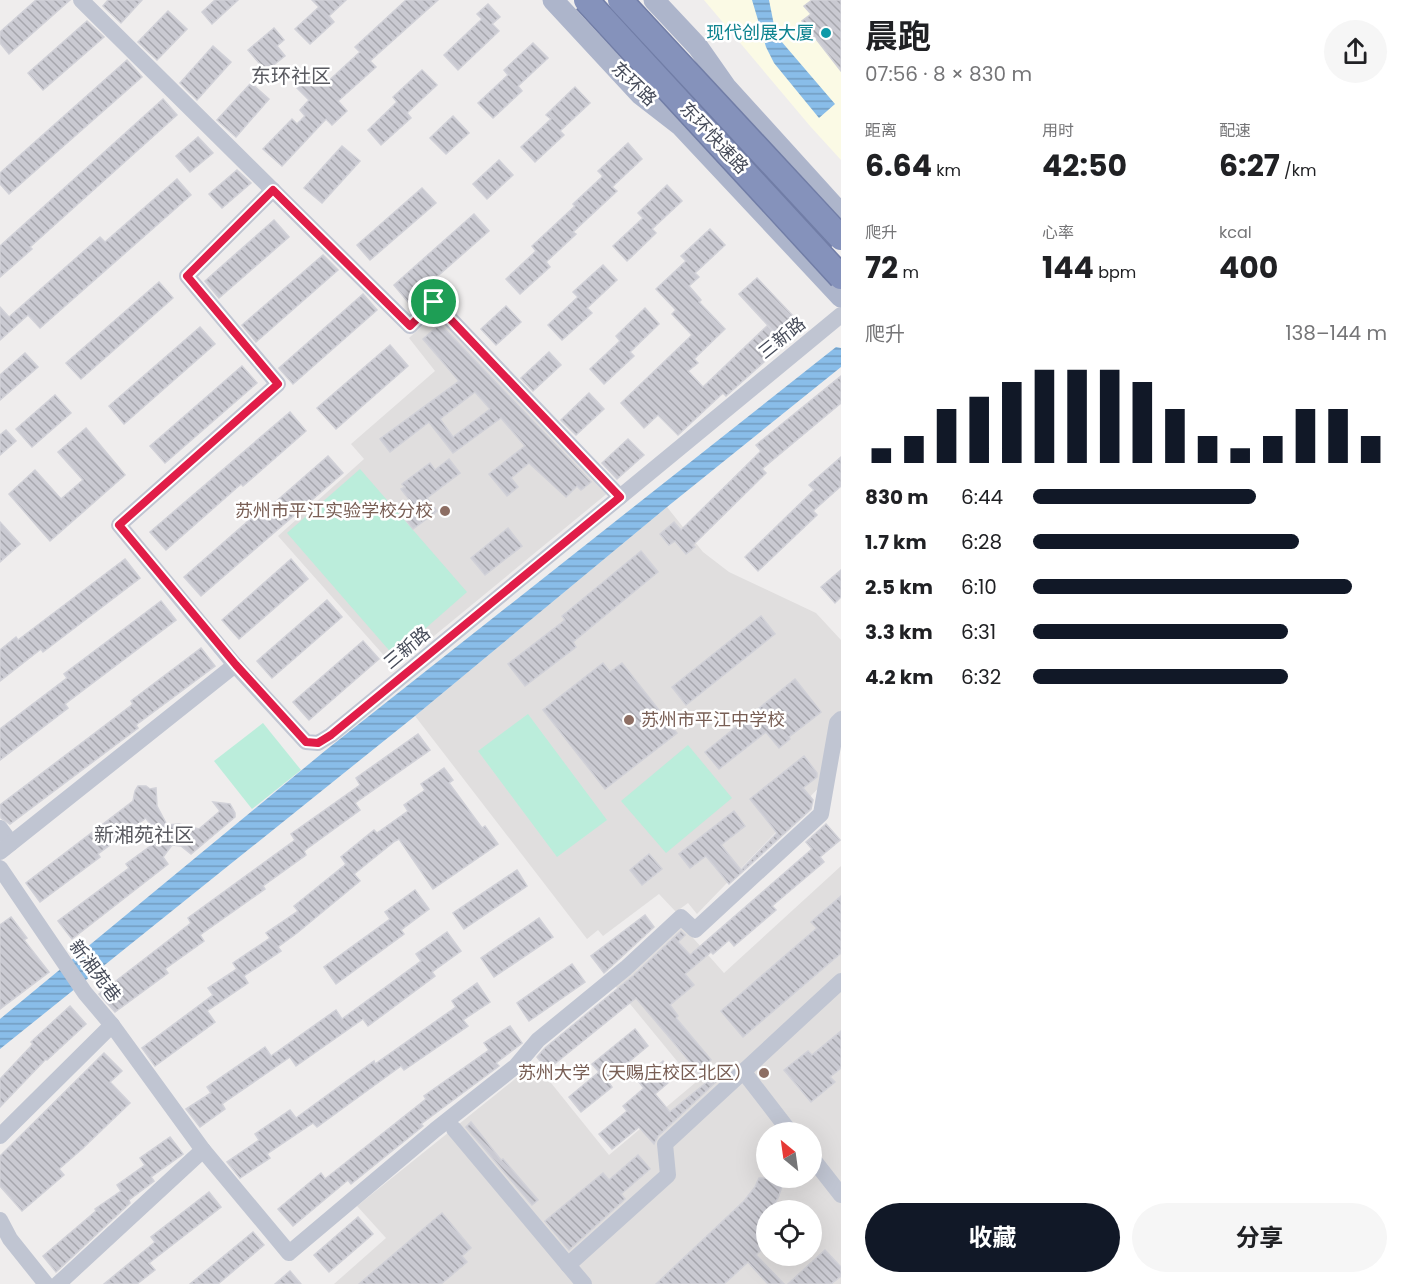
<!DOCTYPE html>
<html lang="zh">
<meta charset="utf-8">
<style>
body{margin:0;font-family:Poppins,"Noto Sans SC",sans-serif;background:#f6f6f6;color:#202124;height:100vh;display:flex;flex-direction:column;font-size:22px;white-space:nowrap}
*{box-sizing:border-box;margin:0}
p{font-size:20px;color:#757577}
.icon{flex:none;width:33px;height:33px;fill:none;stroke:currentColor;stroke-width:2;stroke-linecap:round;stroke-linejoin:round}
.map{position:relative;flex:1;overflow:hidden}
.drawer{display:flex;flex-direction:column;background:#fff;width:570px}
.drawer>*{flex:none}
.needle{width:39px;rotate:331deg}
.tools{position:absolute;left:756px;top:1122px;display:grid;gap:12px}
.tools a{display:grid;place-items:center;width:66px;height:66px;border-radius:50%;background:#fff;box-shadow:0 6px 24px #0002;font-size:30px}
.pin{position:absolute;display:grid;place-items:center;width:51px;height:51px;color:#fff;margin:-26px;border:3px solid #fff;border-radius:50%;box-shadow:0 2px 6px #0007}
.round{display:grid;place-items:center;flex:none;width:63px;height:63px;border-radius:32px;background:#f6f6f6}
.headline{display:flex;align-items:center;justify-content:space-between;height:102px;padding:0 24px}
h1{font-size:33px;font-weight:700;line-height:45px}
.metrics{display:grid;grid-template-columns:repeat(3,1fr);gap:9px;height:102px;padding:6px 24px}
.metrics div{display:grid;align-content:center}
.metrics b{font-size:30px;font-weight:700}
.metrics small{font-size:16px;font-weight:400}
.metrics p{font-size:16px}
.chart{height:168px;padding:12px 24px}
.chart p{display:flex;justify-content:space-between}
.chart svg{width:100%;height:108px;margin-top:6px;stroke:#111827;stroke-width:6}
.primary-button{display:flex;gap:12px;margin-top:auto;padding:12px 24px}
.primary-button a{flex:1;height:69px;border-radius:36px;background:#111827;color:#fff;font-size:24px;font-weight:700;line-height:69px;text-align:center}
.primary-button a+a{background:#f6f6f6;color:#202124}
ul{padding:0 24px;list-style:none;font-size:20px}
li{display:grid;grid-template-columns:96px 72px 1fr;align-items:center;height:45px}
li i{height:15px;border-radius:8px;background:#111827}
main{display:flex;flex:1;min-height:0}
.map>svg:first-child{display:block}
.commercial{fill:#fbfae5}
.education{fill:#e0dede;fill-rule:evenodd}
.park{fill:#bbeddb}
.water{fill:url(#water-rules)}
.building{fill:url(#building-back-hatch);stroke:#d1d1d8;stroke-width:1.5;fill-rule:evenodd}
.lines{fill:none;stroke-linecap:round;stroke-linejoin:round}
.minor{stroke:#c0c5d2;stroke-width:16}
.major{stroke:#adb5cb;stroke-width:21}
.highway-bridge-casing{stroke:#717da6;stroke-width:27;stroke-linecap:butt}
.highway-bridge{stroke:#8592bb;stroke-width:24}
.route-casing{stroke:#fff;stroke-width:12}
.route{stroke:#e11d48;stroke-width:8}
.culture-dot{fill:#0f9aa8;stroke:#fff;stroke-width:2}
.education-dot{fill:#8d6e63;stroke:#fff;stroke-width:2}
.labels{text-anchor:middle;stroke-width:5;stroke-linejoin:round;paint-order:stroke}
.culture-label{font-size:18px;fill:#0d838f;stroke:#fff;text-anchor:end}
.street-label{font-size:18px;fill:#464b59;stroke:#fff}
.education-label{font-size:18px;fill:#785e54;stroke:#fff;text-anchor:end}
.neighbourhood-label{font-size:20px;fill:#5a5b61;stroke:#fff}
</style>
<main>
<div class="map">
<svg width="841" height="1284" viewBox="0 0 841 1284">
<defs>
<pattern id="water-rules" width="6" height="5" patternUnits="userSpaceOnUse" patternTransform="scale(1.5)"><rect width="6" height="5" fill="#89bde9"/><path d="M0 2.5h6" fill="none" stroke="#729cc0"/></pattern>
<pattern id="building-back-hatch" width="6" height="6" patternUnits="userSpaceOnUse" patternTransform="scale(1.5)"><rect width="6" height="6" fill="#cacad2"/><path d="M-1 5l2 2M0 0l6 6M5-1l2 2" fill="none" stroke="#a6a6ad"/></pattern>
</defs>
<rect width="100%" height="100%" fill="#efeded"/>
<polygon class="commercial" points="704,0 841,0 841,160 810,126"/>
<g class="education">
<polygon points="443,307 615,487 395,668 278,536 364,459 351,444 435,371 409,338"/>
<polygon points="667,507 703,552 729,572 816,613 841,640 841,724 833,773 697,914 688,903 676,912 659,894 603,936 598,930 587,939 415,716"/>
<path d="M 841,866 L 841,1284 L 334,1284 L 386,1238 L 357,1206 L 535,1063 L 609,1155 L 695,1083 L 612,982 L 679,922 L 724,973 ZM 766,1132 L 812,1132 L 812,1178 L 766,1178 ZM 766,1210 L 812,1210 L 812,1256 L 766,1256 Z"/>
</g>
<g class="park">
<polygon points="360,469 467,592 394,656 287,533"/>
<polygon points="528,714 607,820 557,857 478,751"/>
<polygon points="263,723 301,770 252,809 214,761"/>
<polygon points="688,745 732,798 666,853 621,801"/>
</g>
<g class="water">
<polygon points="752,0 769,0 775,30 781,41 835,104 819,118 774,63 766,47"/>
<polygon points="836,347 841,348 841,367 667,507 415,716 0,1049 0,1019 326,750"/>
</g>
<g class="building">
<polygon points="36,0 70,0 9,54 0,43 0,32"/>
<polygon points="108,0 142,0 121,23 103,6"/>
<polygon points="215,0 238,0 212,24 202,12"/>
<polygon points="312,0 346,0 329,16 334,22 310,44 295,29 319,7"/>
<polygon points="406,0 438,0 370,61 376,67 338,101 347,111 332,125 326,119 282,166 263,149 292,119 297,124 305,116 300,110 309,100 297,88 312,73 323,86 360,52 355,47"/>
<polygon points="812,0 841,0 841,71 802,21 811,14 804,6"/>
<polygon points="488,4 500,17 492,24 499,31 458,70 444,55 482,19 477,14"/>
<polygon points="168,11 187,29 157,60 138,42"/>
<polygon points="87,21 104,37 43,90 28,73"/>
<polygon points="274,28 284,40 277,46 285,56 266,71 248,50"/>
<polygon points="533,43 548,58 518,86 522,91 493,118 478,103 508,75 504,70"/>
<polygon points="213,46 231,62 197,100 180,83"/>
<polygon points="127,60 142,77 9,194 0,184 0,173"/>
<polygon points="422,70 437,85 407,113 411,118 381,145 368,130 397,102 393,97"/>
<polygon points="251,83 269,99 236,137 217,120"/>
<polygon points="575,87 590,103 560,131 564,135 535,162 521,147 551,119 546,115"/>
<polygon points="163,99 177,115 30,247 32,249 0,277 0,246"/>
<polygon points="453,116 469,133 446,154 430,138"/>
<polygon points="198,137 213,153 190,172 176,156"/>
<polygon points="628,143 642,159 612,187 617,191 573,232 576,234 546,262 550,267 520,294 506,279 536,251 532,246 575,206 573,204 603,176 598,171"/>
<polygon points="342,146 360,161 322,203 304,188"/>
<polygon points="499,160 513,175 487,199 473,184"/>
<polygon points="237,170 251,183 222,208 209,194"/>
<polygon points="177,179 191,195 40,328 28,315 0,340 0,307 9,317 100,237 105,242"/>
<polygon points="667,185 682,201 652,229 656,233 627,261 613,246 643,218 638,213"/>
<polygon points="422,188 436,203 370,260 357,245"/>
<polygon points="474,214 489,231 408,302 394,285"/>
<polygon points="274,220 289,237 219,298 205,281"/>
<polygon points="710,229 725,245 695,273 699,277 689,286 701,300 699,302 725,329 694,359 698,363 688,371 703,387 767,326 784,344 726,396 723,393 678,435 658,415 644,428 621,403 692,335 672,314 676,310 656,289 686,261 681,256"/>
<polygon points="323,255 338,270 256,342 242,325"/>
<polygon points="603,265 617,280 587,308 592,313 562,340 548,325 578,297 573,292"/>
<polygon points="757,278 793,316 775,333 739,294"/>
<polygon points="159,282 173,298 81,379 66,363"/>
<polygon points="363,294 377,310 293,384 279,368"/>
<polygon points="506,306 521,322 496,345 481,329"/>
<polygon points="645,308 659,324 630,352 634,356 604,384 590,369 620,341 616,336"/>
<path d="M 440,324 L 591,482 L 581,490 L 577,486 L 566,497 L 529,463 L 511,478 L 518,487 L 507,496 L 489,474 L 525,446 L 501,418 L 453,453 L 429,422 L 390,452 L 380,439 L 459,381 L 423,339 ZM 475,392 L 490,409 L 453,437 L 440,419 Z"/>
<polygon points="200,327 215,344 124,424 109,406"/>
<polygon points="390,345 408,366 336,429 317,408"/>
<polygon points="549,352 561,365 533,391 521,378"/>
<polygon points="25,353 38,367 0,400 0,375"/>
<polygon points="242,366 257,383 165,463 150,446"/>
<polygon points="841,376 841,403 762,469 766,473 693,545 695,547 686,554 675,541 669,545 660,534 674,522 681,530 761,451 756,445"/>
<polygon points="589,393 604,409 576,435 561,420"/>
<polygon points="55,395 71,413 32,447 16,429"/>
<polygon points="290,412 306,431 243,486 241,484 166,550 150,532"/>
<polygon points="86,428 125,475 50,541 9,494 35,470 61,499 83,480 58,452"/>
<polygon points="6,430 16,441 0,455 0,435"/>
<polygon points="628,439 644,455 617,479 602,463"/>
<polygon points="328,456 343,473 201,596 184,577 254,516 256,519"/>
<polygon points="841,457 841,486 813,511 817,515 758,571 745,557 814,490 809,485"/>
<polygon points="449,459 460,473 427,498 437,511 413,529 399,511 411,502 401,489 405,487 402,484 430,463 435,470"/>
<polygon points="0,522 20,544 0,562"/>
<polygon points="508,528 522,546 485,575 471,558"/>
<polygon points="641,551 658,572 573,642 576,647 525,686 508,664 565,620 562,616"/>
<polygon points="125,559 140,578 43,652 41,649 0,681 0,650 16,637 18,640"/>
<polygon points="291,559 308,579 239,639 222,620"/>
<polygon points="841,570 841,597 835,603 821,587"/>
<polygon points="327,600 342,617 272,678 257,661"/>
<polygon points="161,601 176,620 65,704 68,708 0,760 0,729 67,678 64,674"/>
<polygon points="761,616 775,634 686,705 672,687"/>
<polygon points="363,641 379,659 309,720 293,702"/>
<polygon points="201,648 215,666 136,725 138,728 10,824 1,818 0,805 133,704 131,701"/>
<polygon points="603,663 610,672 622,663 677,733 605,789 543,710"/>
<polygon points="795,679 821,712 789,737 790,739 779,748 766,732 719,769 705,752"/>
<polygon points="418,734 430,750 355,803 360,810 304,851 306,855 263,886 265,889 200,935 204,941 165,969 168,973 115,1012 99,994 191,923 188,918 295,840 291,834 360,785 356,778"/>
<polygon points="804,756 817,773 817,777 803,788 813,800 811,809 729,884 706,856 690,868 679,854 734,811 745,826 721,845 741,870 777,833 750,799"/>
<polygon points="444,768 453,780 449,783 482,828 485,826 498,844 433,889 399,839 395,841 354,874 360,881 297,933 278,947 281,951 244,976 248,983 207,1011 215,1022 155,1066 142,1048 213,995 208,988 237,969 233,963 270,938 266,933 298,911 294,906 346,864 341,857 374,830 377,833 408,811 404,805 425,790 421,784"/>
<polygon points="138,786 146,786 150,789 156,788 157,806 167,825 179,824 199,829 220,811 213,802 230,804 235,813 235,817 191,854 181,846 172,845 163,857 168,864 72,939 58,921 129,868 126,864 160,839 146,818 98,854 100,857 40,902 26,883 133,801 135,791"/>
<polygon points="826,824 840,840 820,857 824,862 772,906 776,910 734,946 729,940 713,954 711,952 685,974 694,985 670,1005 678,1016 676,1018 711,1060 706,1064 719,1079 658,1136 654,1144 639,1127 612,1149 599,1134 627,1111 623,1106 644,1088 639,1082 663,1061 675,1077 655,1094 670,1112 707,1082 636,998 547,1070 537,1057 545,1048 633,976 681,931 685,935 678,942 690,955 812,849 806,842"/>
<polygon points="649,854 662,869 642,885 630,870"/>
<polygon points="517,870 527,886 464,929 453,913"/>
<polygon points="415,890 429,909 401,930 404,934 336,984 324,967 390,919 385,912"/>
<polygon points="841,896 841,953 743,1037 721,1011 817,928 811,922"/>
<polygon points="645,915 654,927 604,973 591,956"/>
<polygon points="11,917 27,938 24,940 49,972 0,1009 0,925"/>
<polygon points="539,918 553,937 494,977 481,958"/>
<polygon points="447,932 461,951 432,972 435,976 368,1026 363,1019 296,1066 290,1057 222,1104 225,1109 200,1127 186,1109 211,1093 207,1087 265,1047 271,1056 336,1010 342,1019 421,961 416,954"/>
<polygon points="572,964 585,982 529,1021 517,1003"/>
<polygon points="477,983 490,1002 463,1020 468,1026 404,1070 401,1066 317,1127 313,1123 267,1154 270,1158 240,1178 227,1162 259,1140 255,1134 290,1110 296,1118 374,1061 375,1064 456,1007 452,1001"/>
<polygon points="70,1006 86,1024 47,1060 46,1059 0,1107 0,1079 33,1044 31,1042"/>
<polygon points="510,1026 522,1043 496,1063 499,1066 421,1124 423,1126 351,1184 348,1180 293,1226 278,1209 321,1173 325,1179 426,1099 424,1096 489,1050 484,1043"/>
<polygon points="635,1029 648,1046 607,1080 612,1087 581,1112 569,1097 599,1072 592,1064"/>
<polygon points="841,1031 841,1068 830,1077 835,1082 811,1102 784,1070 808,1051 812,1055"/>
<polygon points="104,1053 122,1071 110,1082 130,1103 82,1149 59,1169 64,1175 22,1211 0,1186 0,1156"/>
<polygon points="471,1122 501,1160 503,1159 538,1200 532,1205 466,1127"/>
<polygon points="170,1137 183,1154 151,1177 154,1181 129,1200 130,1203 56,1272 43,1256 96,1211 95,1209 121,1191 117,1185 145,1165 140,1158"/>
<polygon points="638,1155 650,1169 621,1194 625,1199 569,1250 545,1221 603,1173 609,1180"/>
<polygon points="759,1178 785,1178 778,1198 771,1210 766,1210 766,1216 761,1222 766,1228 766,1245 756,1255 784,1284 768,1284 748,1262 724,1284 656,1284 744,1201 755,1187"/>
<polygon points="209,1192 221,1207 149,1263 155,1270 137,1284 104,1284 155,1242 151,1237"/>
<polygon points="442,1213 471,1248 462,1256 467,1262 441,1284 359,1284"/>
<polygon points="358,1217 373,1234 329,1272 314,1255"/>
<polygon points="253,1232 264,1245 218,1284 190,1284"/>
<polygon points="825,1250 841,1267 841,1276 831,1284 788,1284"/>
<polygon points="290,1271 301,1284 275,1284"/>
</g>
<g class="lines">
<g class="minor">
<polyline points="81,0 410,326 434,302 620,497"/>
<polyline points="273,190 187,276 278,384 119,525 235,665 306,742 318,743 331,735 841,315"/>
<polyline points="0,828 11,843"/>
<polyline points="0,852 235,665"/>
<polyline points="0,868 85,993 112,1025 203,1150 289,1253 435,1130 516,1066 538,1040 626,968 681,917 695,930 821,814 837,723 841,719"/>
<polyline points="743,1071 790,1132"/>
<polyline points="454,1129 584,1284"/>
<polyline points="0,1136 112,1025"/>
<polyline points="812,1158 841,1195"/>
<polyline points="0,1220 10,1239 46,1284"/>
<polyline points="568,1265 668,1175 665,1144 841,981"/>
<polyline points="58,1284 203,1150"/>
</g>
<g class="major">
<polyline points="553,0 641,95 681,126 841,297"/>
<polyline points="654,0 698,47 726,87 841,214"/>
</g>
<g class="highway-bridge-casing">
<g id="highway-bridge">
<polyline points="586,0 841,277"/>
<polyline points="620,0 841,238"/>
</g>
</g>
<use href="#highway-bridge" class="highway-bridge"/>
</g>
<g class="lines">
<g class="route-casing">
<polygon id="route" points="273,190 410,326 434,302 620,497 331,735 318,743 306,742 236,665 119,525 278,384 187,276"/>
</g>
<use href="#route" class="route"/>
</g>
<circle class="culture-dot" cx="826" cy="33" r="6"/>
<g class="education-dot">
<circle cx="445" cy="511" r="6"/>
<circle cx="629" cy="720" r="6"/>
<circle cx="764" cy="1073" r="6"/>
</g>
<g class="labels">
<g class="culture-label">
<text x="814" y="39">现代创展大厦</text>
</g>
<g class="street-label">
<text transform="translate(634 84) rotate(44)" y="6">东环路</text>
<text transform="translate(714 138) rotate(47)" y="6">东环快速路</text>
<text transform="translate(782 338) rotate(-39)" y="6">三新路</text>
<text transform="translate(407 648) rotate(-40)" y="6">三新路</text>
<text transform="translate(95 971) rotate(53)" y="6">新湘苑巷</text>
</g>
<g class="education-label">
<text x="433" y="517">苏州市平江实验学校分校</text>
<text x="641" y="726" text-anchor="start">苏州市平江中学校</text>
<text x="752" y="1079">苏州大学（天赐庄校区北区）</text>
</g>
<g class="neighbourhood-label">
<text x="291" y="83">东环社区</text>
<text x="144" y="842">新湘苑社区</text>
</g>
</g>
</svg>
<div class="tools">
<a><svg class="needle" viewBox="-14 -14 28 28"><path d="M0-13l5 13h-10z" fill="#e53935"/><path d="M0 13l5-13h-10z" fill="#757577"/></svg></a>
<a><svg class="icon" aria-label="locate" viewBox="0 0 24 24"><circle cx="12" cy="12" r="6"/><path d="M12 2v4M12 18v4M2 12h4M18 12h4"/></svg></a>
</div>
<div class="pin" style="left:434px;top:302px;background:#1e9e55"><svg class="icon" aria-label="arrive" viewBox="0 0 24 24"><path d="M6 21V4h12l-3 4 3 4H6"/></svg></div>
</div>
<section class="drawer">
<div class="headline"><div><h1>晨跑</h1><p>07:56 · 8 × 830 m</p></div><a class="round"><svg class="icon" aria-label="share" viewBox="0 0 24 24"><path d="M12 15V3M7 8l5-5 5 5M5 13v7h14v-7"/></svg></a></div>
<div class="metrics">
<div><p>距离</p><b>6.64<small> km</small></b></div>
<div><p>用时</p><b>42:50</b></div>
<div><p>配速</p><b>6:27<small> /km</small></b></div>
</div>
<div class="metrics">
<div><p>爬升</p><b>72<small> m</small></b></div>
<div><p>心率</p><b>144<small> bpm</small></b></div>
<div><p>kcal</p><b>400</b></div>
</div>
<div class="chart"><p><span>爬升</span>138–144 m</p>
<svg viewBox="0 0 160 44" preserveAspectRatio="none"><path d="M5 44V38M15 44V33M25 44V22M35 44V17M45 44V11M55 44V6M65 44V6M75 44V6M85 44V11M95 44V22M105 44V33M115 44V38M125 44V33M135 44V22M145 44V22M155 44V33"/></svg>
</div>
<ul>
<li><b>830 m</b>6:44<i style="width:63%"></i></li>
<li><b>1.7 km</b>6:28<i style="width:75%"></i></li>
<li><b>2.5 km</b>6:10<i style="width:90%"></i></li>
<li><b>3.3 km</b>6:31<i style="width:72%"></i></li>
<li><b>4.2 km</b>6:32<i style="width:72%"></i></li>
</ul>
<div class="primary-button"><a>收藏</a><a>分享</a></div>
</section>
</main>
